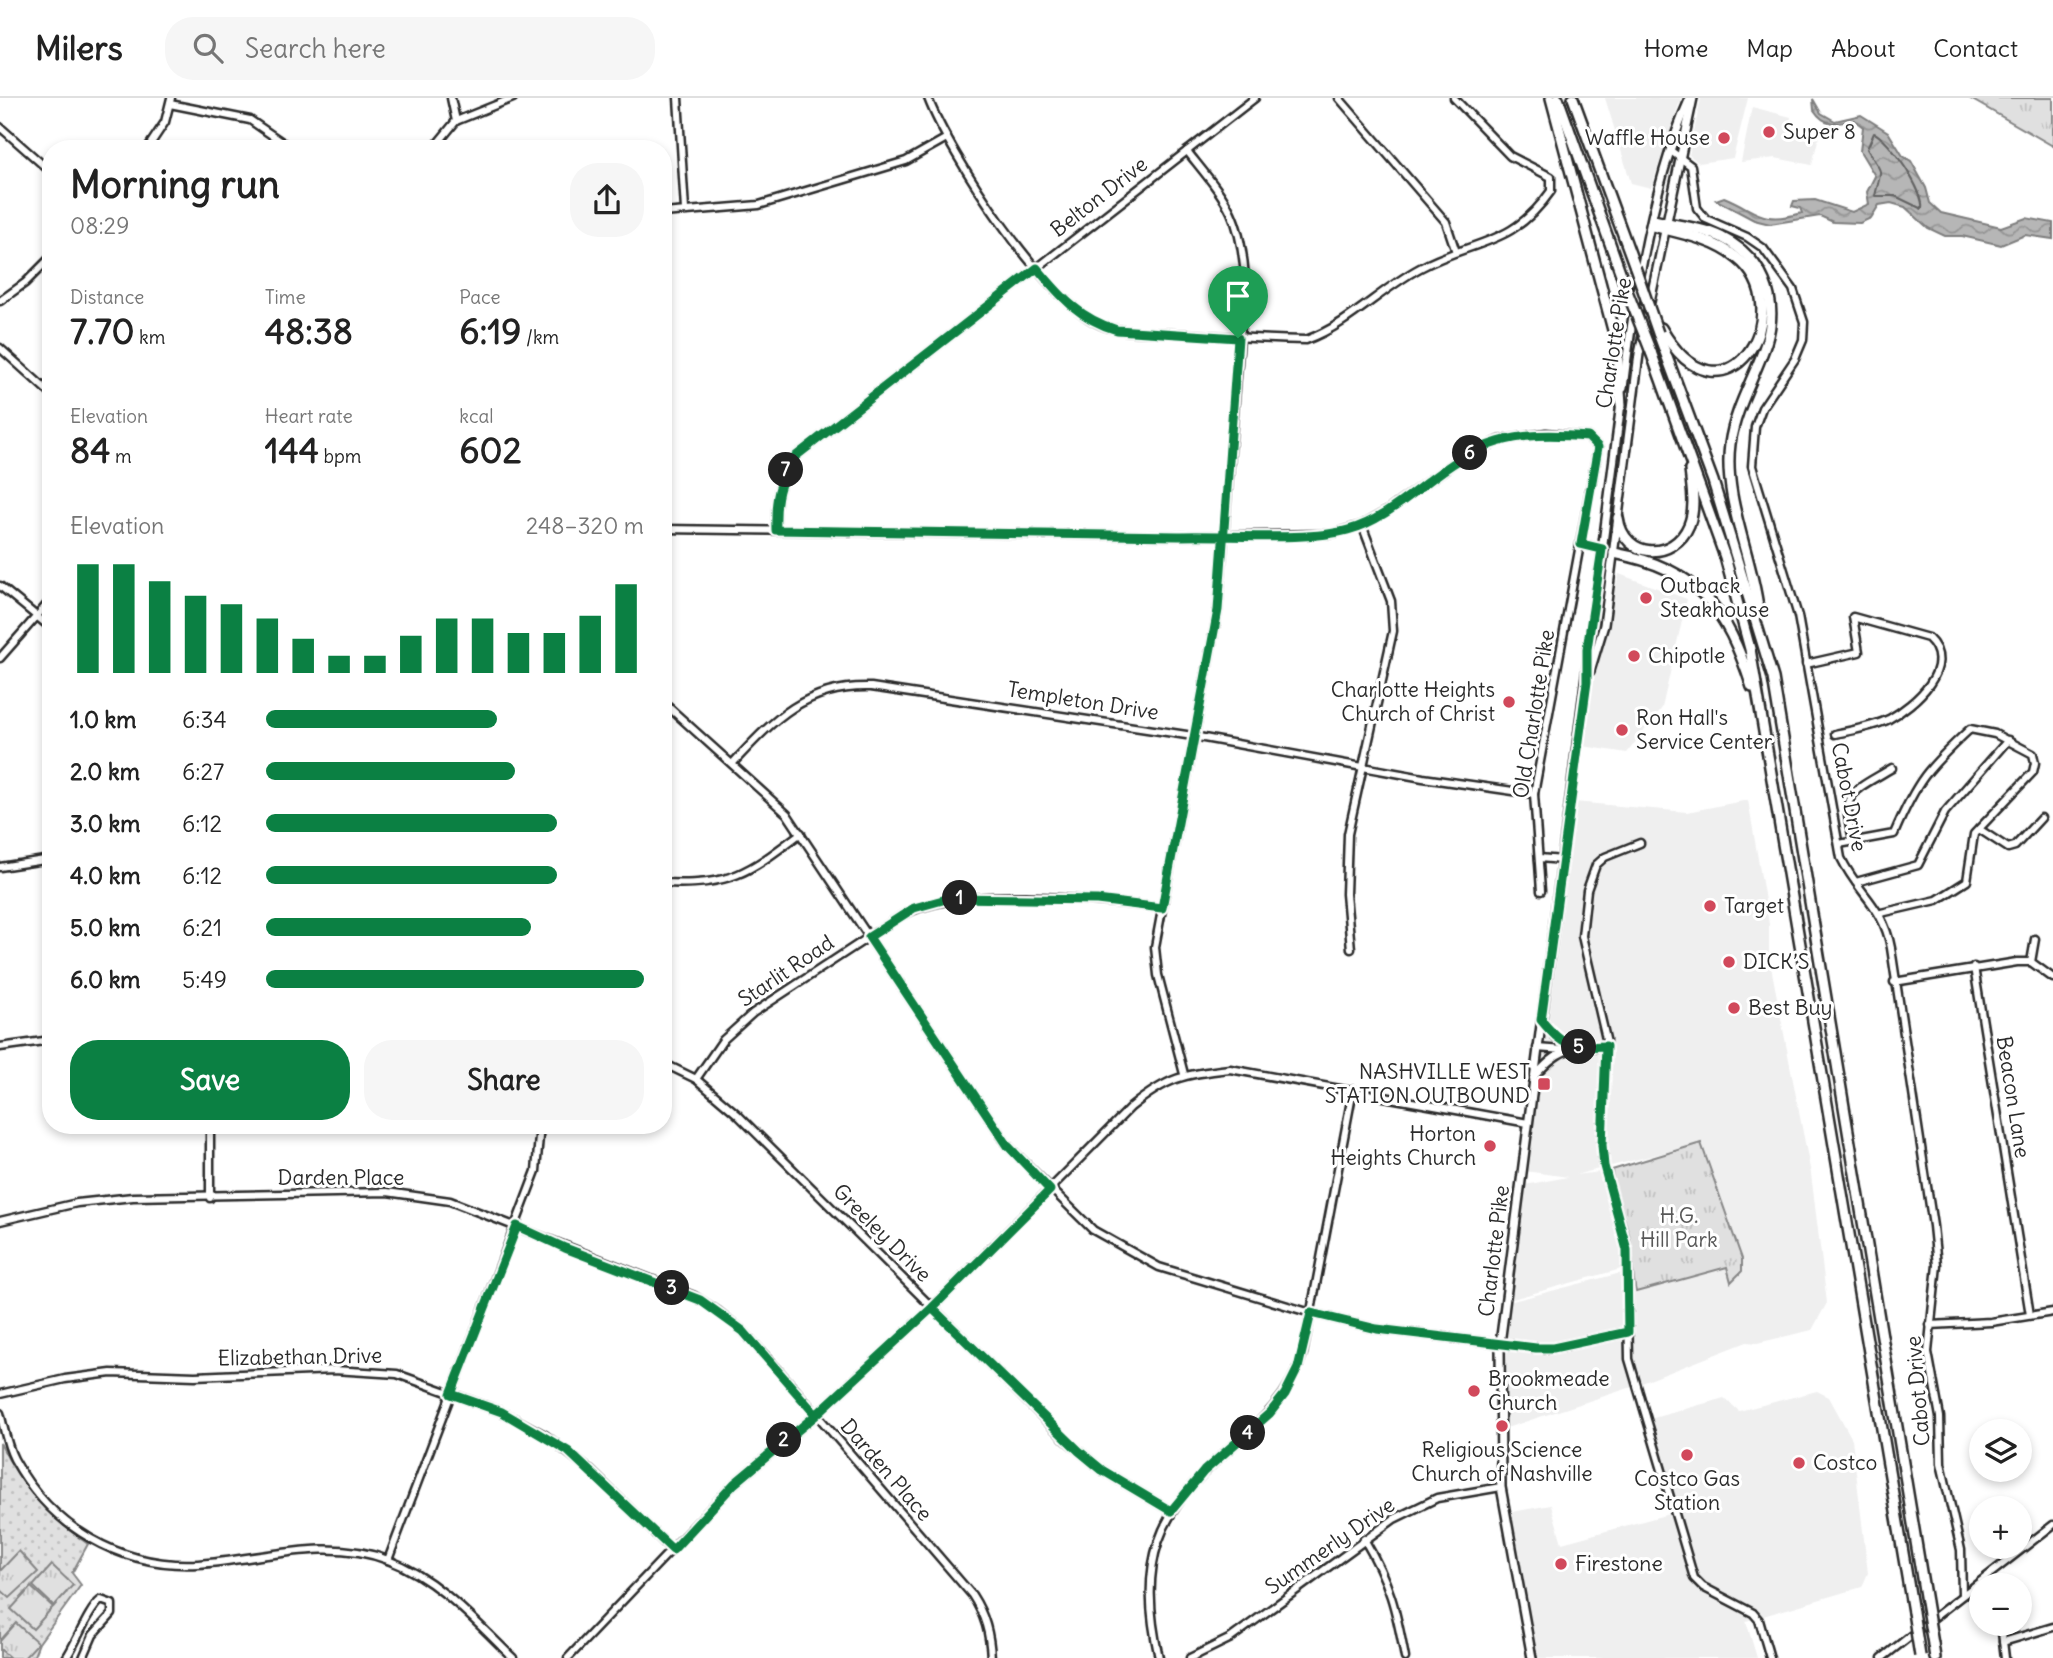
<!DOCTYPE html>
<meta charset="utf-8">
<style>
body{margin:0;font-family:Delius,sans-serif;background:#f6f6f6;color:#222;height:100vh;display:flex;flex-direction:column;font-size:26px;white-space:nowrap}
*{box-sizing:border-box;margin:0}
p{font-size:23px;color:#767676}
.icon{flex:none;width:38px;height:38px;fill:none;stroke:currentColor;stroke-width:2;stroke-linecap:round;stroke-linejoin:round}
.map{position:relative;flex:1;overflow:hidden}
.sheet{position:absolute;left:42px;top:42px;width:630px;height:994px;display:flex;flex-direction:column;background:#fff;border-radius:28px;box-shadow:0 4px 10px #0003}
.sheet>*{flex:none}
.controls{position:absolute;left:1969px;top:1321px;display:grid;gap:14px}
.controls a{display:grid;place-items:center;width:63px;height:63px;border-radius:50%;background:#fff;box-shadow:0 4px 10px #0003;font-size:35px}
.pin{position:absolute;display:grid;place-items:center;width:60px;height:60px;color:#fff;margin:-72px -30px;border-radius:50% 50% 50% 0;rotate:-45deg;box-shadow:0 0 7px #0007}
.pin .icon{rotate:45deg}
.km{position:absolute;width:35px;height:35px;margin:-18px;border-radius:50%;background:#222;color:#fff;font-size:19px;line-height:35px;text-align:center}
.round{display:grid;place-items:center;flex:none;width:74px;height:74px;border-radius:28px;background:#f6f6f6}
.head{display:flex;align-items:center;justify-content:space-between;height:119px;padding:0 28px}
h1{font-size:38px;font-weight:700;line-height:52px}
.figures{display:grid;grid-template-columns:repeat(3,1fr);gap:10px;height:119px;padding:7px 28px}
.figures div{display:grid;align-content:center}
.figures b{font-size:35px;font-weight:700}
.figures small{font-size:19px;font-weight:400}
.figures p{font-size:19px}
.chart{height:196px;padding:14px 28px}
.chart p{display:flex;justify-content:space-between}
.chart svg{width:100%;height:126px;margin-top:7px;stroke:#0b8043;stroke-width:6}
.cta{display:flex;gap:14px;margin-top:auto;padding:14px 28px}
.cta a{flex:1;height:80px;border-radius:28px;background:#0b8043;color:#fff;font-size:28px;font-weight:700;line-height:80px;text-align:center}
.cta a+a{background:#f6f6f6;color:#222}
ul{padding:0 28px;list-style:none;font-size:23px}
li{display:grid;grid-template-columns:112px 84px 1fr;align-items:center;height:52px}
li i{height:18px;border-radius:9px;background:#0b8043}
header{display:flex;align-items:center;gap:42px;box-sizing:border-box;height:98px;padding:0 35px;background:#fff;border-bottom:2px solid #e0e0e0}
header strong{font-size:33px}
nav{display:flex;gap:38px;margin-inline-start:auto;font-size:24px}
.search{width:490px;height:63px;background:#f6f6f6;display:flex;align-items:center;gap:18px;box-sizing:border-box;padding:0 24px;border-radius:28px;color:#767676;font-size:26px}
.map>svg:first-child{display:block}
.built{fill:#efefef}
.grass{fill:url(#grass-dots);stroke:#868686;stroke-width:2}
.park{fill:url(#park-tufts);stroke:#868686;stroke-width:2}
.water{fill:url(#water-waves);stroke:#7e7e7e;stroke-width:2}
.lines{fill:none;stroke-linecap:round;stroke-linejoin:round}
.shore{stroke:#636363;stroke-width:2}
.minor-casing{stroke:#2b2b2b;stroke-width:11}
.major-casing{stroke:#2b2b2b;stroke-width:12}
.highway-casing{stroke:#2b2b2b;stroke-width:14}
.minor{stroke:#fff;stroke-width:6}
.major{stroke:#fff;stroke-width:7}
.highway{stroke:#fff;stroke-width:9}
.highway-bridge-casing{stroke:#2b2b2b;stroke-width:14;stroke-linecap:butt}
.highway-bridge{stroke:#fff;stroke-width:9}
.route-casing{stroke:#fff;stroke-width:14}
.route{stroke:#0b8043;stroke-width:9}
.poi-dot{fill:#d1495b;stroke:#fff;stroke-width:2.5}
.labels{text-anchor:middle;stroke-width:6;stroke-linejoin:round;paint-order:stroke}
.poi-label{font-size:21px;fill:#2b2b2b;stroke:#fff;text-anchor:start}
.street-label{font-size:21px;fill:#2b2b2b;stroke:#fff}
.park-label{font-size:21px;fill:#585858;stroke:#fff}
</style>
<header>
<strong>Milers</strong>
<div class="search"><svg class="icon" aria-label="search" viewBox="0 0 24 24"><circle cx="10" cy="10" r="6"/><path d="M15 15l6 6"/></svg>Search here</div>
<nav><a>Home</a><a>Map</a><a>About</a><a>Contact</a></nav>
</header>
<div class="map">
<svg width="2053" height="1560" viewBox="0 0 2053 1560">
<defs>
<pattern id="grass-dots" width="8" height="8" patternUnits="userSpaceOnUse" patternTransform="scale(1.75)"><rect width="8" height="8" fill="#e0e0e0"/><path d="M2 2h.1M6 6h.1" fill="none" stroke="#c0c0c0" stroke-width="1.8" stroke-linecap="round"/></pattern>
<pattern id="park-tufts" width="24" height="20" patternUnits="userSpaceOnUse" patternTransform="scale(1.75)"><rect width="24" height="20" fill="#e0e0e0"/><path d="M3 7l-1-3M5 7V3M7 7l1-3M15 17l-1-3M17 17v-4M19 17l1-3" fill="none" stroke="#c0c0c0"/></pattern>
<pattern id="water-waves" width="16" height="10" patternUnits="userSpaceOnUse" patternTransform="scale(1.75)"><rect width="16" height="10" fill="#b6b6b6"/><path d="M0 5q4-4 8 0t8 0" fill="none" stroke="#949494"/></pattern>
</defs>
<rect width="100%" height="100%" fill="#fff"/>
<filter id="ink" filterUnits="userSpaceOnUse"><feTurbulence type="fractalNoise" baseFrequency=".0143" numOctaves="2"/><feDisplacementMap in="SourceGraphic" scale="14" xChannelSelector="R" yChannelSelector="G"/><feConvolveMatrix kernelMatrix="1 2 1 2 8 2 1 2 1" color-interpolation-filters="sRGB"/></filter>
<g filter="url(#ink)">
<g class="built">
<polygon points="1605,0 1681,0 1651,90 1631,85"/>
<polygon points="1701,0 1748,0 1733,60 1699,65 1689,57"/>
<polygon points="1752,9 1791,19 1790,25 1820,34 1812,67 1775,60 1741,64"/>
<polygon points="1619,476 1687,501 1662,610 1627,655 1583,648 1591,593"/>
<polygon points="1748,702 1769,826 1769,858 1811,1076 1827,1205 1812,1232 1757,1245 1747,1244 1629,1290 1503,1331 1509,1204 1617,1176 1727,1165 1699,1046 1575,1077 1600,1074 1623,1159 1621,1171 1509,1202 1524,1087 1568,1079 1525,1073 1574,704 1687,714"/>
<polygon points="1817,1293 1829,1299 1852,1341 1868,1475 1862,1489 1746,1523 1757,1560 1538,1560 1518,1465 1512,1414 1551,1407 1562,1445 1669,1416 1677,1412 1650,1321 1724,1300 1739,1313"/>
</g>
<path class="grass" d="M 0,1345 C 21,1388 49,1419 88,1446 L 72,1475 L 81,1487 L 39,1545 L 33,1560 L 0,1560 Z"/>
<g class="park">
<polygon points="1969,0 2053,0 2053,48"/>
<path d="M 1701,1045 L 1742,1161 L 1742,1173 L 1731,1184 L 1727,1169 L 1636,1194 C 1632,1177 1633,1159 1630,1141 C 1625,1118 1613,1094 1612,1072 Z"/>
<polygon points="19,1453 38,1474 10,1500 0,1491 0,1473"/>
<polygon points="52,1467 73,1487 54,1508 33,1488"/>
<polygon points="31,1489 53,1509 33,1531 11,1511"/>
<polygon points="16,1525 38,1545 24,1560 10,1560 0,1551 0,1543"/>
</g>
<path class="water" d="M 1813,1 L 1821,15 L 1835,23 L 1861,17 L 1888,34 L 1903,58 L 1911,63 L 1926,90 L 1930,105 L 1941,115 L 2001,129 L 2026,120 L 2053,125 L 2053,141 L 2025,137 L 2001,147 L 1962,138 L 1945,138 L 1928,130 L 1905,109 L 1891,105 L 1879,107 L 1871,120 L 1860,125 L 1833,124 L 1820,118 L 1770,126 L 1754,122 L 1716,102 L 1724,99 C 1758,113 1760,127 1802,115 L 1800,110 L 1792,108 L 1794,103 L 1815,102 L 1852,114 L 1869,106 L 1867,94 L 1875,78 L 1860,53 L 1863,29 L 1854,22 C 1837,26 1825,29 1814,12 Z"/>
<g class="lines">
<path class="shore" d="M 1874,35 C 1889,41 1925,94 1922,111 L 1895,98 L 1875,98 C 1882,67 1884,79 1867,51 Z"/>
<g class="minor-casing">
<g id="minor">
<polyline points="451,0 456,23"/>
<polyline points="678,0 685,112"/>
<path d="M 928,0 C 949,56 1048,209 1104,228 C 1124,235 1147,234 1168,235 C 1214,238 1260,241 1306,242 C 1350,226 1379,192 1420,170 C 1474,141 1511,150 1551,93 L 1551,79 L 1510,58 L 1454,0"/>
<polyline points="1339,0 1446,124 1456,154"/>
<polyline points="170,6 250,22 292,51"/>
<polyline points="0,29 51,74"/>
<polyline points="147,51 165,24 171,0"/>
<polyline points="433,51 456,23 513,0"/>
<path d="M 1671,53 L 1691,68 L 1697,110 L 1706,121 L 1747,139 L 1763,150 L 1793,191 L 1804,224 L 1803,242 L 1795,261 L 1762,310 L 1755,329 L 1752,368 L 1798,518 L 1841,760 C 1858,796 1883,807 1891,850 L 1933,1128 L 1937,1167 L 1928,1254 L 1940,1319 L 1941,1365 L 1961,1452 L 1962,1497"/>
<polyline points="663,115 759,107 906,63 945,41"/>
<polyline points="0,203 25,185 51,159"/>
<polyline points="0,250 51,296"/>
<polyline points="663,431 1178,438 1331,436 1362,427 1387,413 1455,364 1500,342 1546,335 1588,339 1598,349 1534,696 1541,793"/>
<path d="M 776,432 C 775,403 778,382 796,358 L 1255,0"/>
<polyline points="1582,446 1602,451"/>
<polyline points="0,488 51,530"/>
<polyline points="0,560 51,502"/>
<path d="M 1806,566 L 1859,554 L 1853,519 L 1928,540 C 1959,569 1914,607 1889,621 C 1873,629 1853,632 1835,636"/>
<polyline points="663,604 787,716 1008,1048 1093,1132 1159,1169 1311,1215 1377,1231 1536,1250 1553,1250 1628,1234"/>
<path d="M 733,665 C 774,621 806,587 871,589 L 1193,638 L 1423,680 L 1534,696"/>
<polyline points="1979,731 2008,750 2015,748 2041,720"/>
<path d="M 1854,743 C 1838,694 1854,693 1892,670"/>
<polyline points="1640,745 1605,759 1596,767 1587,792 1582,838 1606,941 1602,1047 1604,1068 1627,1152 1629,1261 1694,1480 1703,1489 1753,1515 1759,1522 1770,1560"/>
<path d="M 1839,746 L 1894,736 C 1917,682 1927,671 1970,631 L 1995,636 L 2033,656 L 2035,665 L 2033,674 L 1974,736 L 1967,783 L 1937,802 L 1881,815"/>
<polyline points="1539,760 1563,762"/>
<polyline points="0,769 51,761"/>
<polyline points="1856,784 1918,767 1945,714 2008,642"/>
<path d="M 663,785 C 732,788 748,775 801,735"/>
<polyline points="1351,851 1346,796 1348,736 1393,533 1391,503 1362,427"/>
<polyline points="2031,864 2035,841"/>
<polyline points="1974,869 2030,1217"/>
<polyline points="1894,884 2017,864 2031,864 2053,880"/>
<polyline points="1541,922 1556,940 1572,949"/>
<polyline points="0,949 51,942"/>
<polyline points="1537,950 1563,952"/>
<polyline points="663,965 696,981 737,1016 1066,1342 1102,1372 1171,1413"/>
<path d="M 1184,976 L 1158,877 L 1155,849 L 1218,512 L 1245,179 C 1240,114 1226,102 1187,53"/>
<path d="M 1533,980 C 1560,950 1566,950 1606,949"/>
<path d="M 696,981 L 723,942 L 753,915 L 901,818 C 958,785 1095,802 1162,810"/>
<polyline points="210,1100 210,1027"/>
<path d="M 0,1123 L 77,1105 L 133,1099 L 387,1094 L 450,1103 L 694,1198 L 719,1214 L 743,1233 L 780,1274 L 972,1497 C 985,1517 990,1536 991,1560"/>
<polyline points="1930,1227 1991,1224 2053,1214"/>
<polyline points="0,1296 65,1281 111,1275 195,1278 334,1272 397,1276 502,1314 545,1337 590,1372 672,1452"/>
<path d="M 0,1315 C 4,1330 7,1348 14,1361 C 51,1429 120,1470 198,1466 C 261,1462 326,1438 388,1462 C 437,1480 476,1524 513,1560"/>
<path d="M 1364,1441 C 1390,1485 1396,1511 1405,1560"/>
<polyline points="388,1462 536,1073 540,1027"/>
<polyline points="2001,1526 2005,1560"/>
<polyline points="2003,1544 2053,1529"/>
<path d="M 66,1560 C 77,1544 88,1512 101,1502 L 112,1506 L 112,1516 L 93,1537 L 83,1560"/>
<path d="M 568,1560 L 734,1386 L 816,1317 L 932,1210 L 1131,1009 C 1168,979 1184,976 1230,971 L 1528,1025"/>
<path d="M 1159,1560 C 1138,1465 1155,1415 1229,1351 C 1262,1323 1290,1298 1303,1255 L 1353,992"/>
<polyline points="1190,1560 1231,1540 1394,1421 1437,1400 1501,1389"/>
<polyline points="1882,1560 2053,1427"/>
</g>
</g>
<g class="major-casing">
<g id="major">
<path d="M 1623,290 C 1634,200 1653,82 1690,0"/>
<polyline points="1590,573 1604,527 1639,256 1693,0"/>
<polyline points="1532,1560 1501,1389 1500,1246 1621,305"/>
</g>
</g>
<g class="highway-casing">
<g id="highway">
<polyline points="1551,0 1617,247 1621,308"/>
<polyline points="1558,0 1627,193"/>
<polyline points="1573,0 1635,169"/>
<path d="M 1653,122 C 1674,127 1701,129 1721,139 C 1762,159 1780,201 1766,245 C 1755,279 1735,310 1730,346 C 1723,400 1751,455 1758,509"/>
<path d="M 1652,128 C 1680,135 1714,141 1737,160 C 1803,212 1724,340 1661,230"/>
<polyline points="1658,235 1713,383 1773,580 1926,1504"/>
<polyline points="1651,254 1725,459 1750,551 1913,1514"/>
<path d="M 1618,420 C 1624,462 1674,463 1689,427 C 1696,410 1692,391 1690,372"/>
<path d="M 1614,455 C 1699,471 1726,510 1752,589"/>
<polyline points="1933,1546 1935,1560"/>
</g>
</g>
<use href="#minor" class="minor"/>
<use href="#major" class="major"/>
<use href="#highway" class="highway"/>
<g class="highway-bridge-casing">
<g id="highway-bridge">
<polyline points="1635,169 1658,235"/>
<polyline points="1627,193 1651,254"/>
<polyline points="1926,1504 1933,1546"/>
<polyline points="1913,1514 1920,1558"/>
</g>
</g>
<use href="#highway-bridge" class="highway-bridge"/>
</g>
</g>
<g class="lines" filter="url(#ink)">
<g class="route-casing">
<path id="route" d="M 1238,240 L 1218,512 L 1162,810 L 1097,802 L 950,800 L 914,810 L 869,839 L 1008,1048 L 1050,1092 L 932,1210 L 816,1317 L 734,1386 L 673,1452 L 568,1353 L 502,1314 L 451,1296 L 517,1128 L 565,1150 L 700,1202 L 743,1233 L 816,1317 L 932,1210 L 1079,1353 L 1102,1372 L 1171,1413 L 1204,1373 L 1270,1315 L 1285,1296 L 1298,1270 L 1311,1215 L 1377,1231 L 1536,1250 L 1553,1250 L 1628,1234 L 1627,1152 L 1604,1068 L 1602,1047 L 1606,948 C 1571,950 1564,950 1541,922 L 1587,584 L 1587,551 L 1602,451 L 1581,446 L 1598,349 L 1588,339 C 1511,333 1482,341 1421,389 C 1399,406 1375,425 1348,432 C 1305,444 1225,436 1178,438 L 776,432 C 775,403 778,382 796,358 L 1037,170 C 1061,199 1080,221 1117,232 L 1238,240"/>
</g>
<use href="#route" class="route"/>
</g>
<g class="poi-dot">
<circle cx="1769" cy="34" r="7"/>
<circle cx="1724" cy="40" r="7"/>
<circle cx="1646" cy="500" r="7"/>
<circle cx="1634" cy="558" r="7"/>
<circle cx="1509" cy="604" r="7"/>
<circle cx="1622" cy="632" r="7"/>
<circle cx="1710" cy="808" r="7"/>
<circle cx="1729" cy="864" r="7"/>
<circle cx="1734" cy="910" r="7"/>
<rect x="1537" y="979" width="14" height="14" rx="3.5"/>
<circle cx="1490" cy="1048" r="7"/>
<circle cx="1474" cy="1293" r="7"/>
<circle cx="1502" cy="1328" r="7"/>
<circle cx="1687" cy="1357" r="7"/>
<circle cx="1799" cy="1365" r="7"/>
<circle cx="1561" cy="1466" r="7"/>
</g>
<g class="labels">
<g class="poi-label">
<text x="1783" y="41">Super 8</text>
<text x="1710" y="47" text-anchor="end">Waffle House</text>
<text x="1660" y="495">Outback<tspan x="1660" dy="24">Steakhouse</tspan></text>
<text x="1648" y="565">Chipotle</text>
<text x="1495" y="599" text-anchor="end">Charlotte Heights<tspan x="1495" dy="24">Church of Christ</tspan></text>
<text x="1636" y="627">Ron Hall's<tspan x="1636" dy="24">Service Center</tspan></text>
<text x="1724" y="815">Target</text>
<text x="1743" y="871">DICK’S</text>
<text x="1748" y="917">Best Buy</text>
<text x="1530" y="981" text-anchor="end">NASHVILLE WEST<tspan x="1530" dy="24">STATION OUTBOUND</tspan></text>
<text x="1476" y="1043" text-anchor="end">Horton<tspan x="1476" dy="24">Heights Church</tspan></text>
<text x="1488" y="1288">Brookmeade<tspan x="1488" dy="24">Church</tspan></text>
<text x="1502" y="1359" text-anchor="middle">Religious Science<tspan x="1502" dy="24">Church of Nashville</tspan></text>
<text x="1813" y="1372">Costco</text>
<text x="1687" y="1388" text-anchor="middle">Costco Gas<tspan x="1687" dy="24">Station</tspan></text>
<text x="1575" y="1473">Firestone</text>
</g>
<g class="street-label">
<text transform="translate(1099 99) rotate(-38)" y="7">Belton Drive</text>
<text transform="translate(1614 245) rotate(-81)" y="7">Charlotte Pike</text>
<text transform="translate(1083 603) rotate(9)" y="7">Templeton Drive</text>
<text transform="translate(1534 616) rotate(-81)" y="7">Old Charlotte Pike</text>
<text transform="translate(1849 699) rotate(79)" y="7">Cabot Drive</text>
<text transform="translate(786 873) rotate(-34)" y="7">Starlit Road</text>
<text transform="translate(2013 999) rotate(81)" y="7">Beacon Lane</text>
<text x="341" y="1087">Darden Place</text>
<text transform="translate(882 1135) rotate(45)" y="7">Greeley Drive</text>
<text transform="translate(1494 1153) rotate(-83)" y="7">Charlotte Pike</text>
<text transform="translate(300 1259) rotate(-1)" y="7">Elizabethan Drive</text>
<text transform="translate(1918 1293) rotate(-95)" y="7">Cabot Drive</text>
<text transform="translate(886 1372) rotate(49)" y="7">Darden Place</text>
<text transform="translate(1330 1448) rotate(-35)" y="7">Summerly Drive</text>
</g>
<g class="park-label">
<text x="1679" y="1125">H.G.<tspan x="1679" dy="24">Hill Park</tspan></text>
</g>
</g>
</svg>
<div class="controls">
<a><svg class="icon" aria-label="layers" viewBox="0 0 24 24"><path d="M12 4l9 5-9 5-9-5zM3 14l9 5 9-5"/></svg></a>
<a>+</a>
<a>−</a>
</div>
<div class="pin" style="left:1238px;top:240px;background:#1e9e55"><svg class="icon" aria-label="arrive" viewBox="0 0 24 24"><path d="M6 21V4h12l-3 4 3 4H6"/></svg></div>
<b class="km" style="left:960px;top:800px">1</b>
<b class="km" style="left:784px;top:1342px">2</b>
<b class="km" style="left:672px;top:1190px">3</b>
<b class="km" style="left:1248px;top:1335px">4</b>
<b class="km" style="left:1579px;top:949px">5</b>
<b class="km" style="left:1470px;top:355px">6</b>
<b class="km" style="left:786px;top:372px">7</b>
<section class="sheet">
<div class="head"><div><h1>Morning run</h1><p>08:29</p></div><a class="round"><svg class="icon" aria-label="share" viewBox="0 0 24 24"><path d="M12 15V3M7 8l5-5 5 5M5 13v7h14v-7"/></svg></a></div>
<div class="figures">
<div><p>Distance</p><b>7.70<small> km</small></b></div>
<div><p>Time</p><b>48:38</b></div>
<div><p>Pace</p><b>6:19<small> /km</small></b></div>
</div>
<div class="figures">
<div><p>Elevation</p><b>84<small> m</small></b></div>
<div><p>Heart rate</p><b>144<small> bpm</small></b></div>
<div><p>kcal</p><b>602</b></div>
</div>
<div class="chart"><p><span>Elevation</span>248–320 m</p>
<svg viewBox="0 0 160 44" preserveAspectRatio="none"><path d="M5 44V6M15 44V6M25 44V12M35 44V17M45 44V20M55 44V25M65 44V32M75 44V38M85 44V38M95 44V31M105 44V25M115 44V25M125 44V30M135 44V30M145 44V24M155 44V13"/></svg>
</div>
<ul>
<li><b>1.0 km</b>6:34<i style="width:61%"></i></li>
<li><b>2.0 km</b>6:27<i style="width:66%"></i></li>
<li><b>3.0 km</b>6:12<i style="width:77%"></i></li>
<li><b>4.0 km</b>6:12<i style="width:77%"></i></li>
<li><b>5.0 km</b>6:21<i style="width:70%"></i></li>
<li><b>6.0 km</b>5:49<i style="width:100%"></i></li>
</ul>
<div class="cta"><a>Save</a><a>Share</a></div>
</section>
</div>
